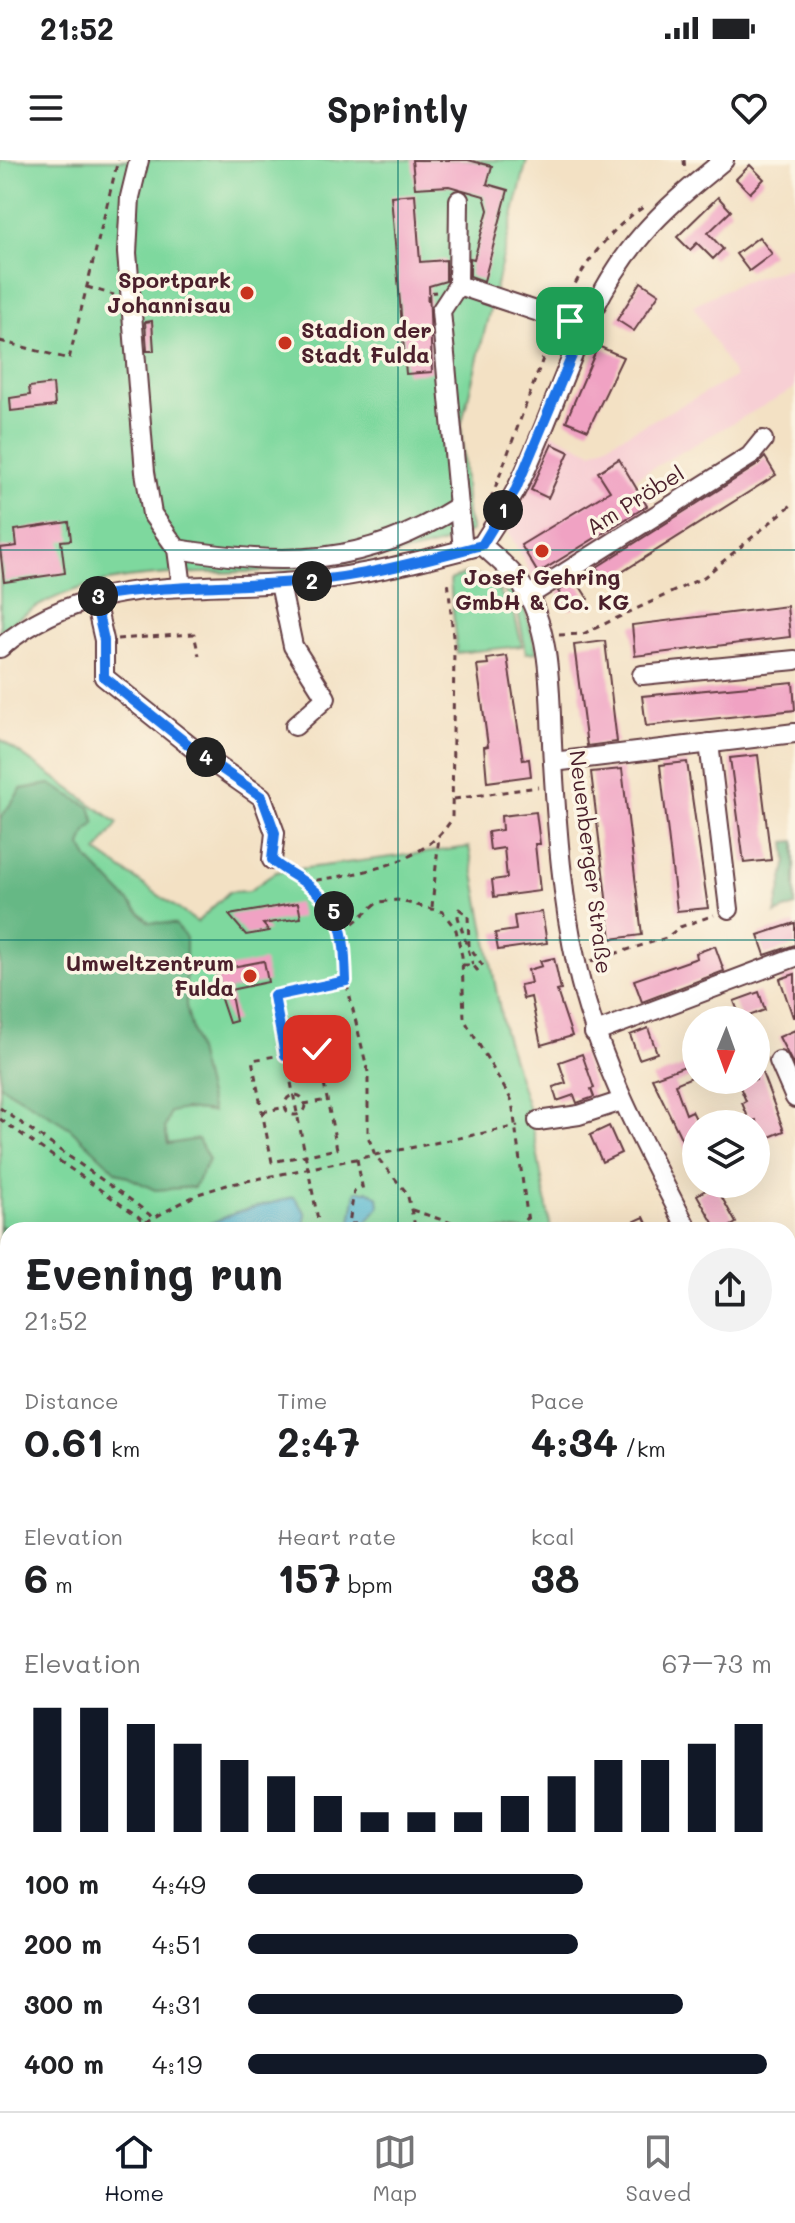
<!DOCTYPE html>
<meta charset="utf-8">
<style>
body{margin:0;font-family:Mali,sans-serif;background:#f2f2f2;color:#202124;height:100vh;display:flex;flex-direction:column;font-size:30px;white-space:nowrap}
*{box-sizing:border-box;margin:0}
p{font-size:26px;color:#757577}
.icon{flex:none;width:44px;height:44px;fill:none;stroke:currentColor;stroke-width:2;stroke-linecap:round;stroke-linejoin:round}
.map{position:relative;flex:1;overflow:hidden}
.drawer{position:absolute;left:0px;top:1062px;width:796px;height:890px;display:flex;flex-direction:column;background:#fff;border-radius:24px 24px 0 0;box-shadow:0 8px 32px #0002}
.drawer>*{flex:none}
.needle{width:52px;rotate:181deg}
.buttons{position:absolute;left:682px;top:846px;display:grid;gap:16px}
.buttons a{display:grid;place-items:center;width:88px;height:88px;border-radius:50%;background:#fff;box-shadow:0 8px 32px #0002;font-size:40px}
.pin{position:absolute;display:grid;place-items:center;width:68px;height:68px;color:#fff;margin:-34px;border-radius:16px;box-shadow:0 4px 12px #0006}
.km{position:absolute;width:40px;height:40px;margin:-20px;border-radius:50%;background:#222;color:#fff;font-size:22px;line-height:40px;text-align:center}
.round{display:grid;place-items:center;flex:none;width:84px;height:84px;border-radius:42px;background:#f2f2f2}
.headline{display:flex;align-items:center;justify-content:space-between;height:136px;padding:0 24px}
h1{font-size:44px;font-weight:800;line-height:60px}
.stats{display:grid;grid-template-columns:repeat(3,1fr);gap:12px;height:136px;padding:8px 24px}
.stats div{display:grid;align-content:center}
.stats b{font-size:40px;font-weight:800}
.stats small{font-size:22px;font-weight:400}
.stats p{font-size:22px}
.chart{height:224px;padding:16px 24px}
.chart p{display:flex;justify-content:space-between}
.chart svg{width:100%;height:144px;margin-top:8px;stroke:#111827;stroke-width:6}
ul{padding:0 24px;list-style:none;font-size:26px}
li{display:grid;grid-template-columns:128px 96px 1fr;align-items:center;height:60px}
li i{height:20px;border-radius:10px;background:#111827}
.status{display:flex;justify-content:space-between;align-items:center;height:56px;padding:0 40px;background:#fff;direction:ltr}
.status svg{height:22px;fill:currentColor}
header{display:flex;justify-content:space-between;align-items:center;height:104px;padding:0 24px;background:#fff;font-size:36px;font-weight:800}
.tabs{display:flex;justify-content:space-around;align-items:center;height:112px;border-top:2px solid #e0e0e0;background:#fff;font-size:22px;color:#757577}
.tabs a{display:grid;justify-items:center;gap:4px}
.tabs .current{color:#111827}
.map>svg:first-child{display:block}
.built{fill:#f7cfd4}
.green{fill:#7ed89e;stroke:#647c64;stroke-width:2}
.forest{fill:#66b885;stroke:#586c58;stroke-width:2}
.water{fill:#52b8d1;stroke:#4e6c7e;stroke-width:2}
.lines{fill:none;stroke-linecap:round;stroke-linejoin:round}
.stream{stroke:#52b8d1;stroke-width:4}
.building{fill:#f0a2c3}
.minor-casing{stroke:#633c42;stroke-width:22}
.major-casing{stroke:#633c42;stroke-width:26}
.path{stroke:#633c42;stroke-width:3;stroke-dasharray:6 6;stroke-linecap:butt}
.minor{stroke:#fff;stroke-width:18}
.major{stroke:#fff;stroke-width:22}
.route-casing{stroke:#fff;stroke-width:16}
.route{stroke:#1a73e8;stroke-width:10}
.grid{fill:none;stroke:#0f766e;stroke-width:2;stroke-opacity:0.55}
.poi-dot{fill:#c8321e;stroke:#fcf5e5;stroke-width:3}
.labels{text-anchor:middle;stroke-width:7;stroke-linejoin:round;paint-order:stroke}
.poi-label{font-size:22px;font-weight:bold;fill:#4a1f2b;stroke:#fcf5e5;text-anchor:end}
.street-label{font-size:22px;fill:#4a1f2b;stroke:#fcf5e5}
</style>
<div class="status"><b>21:52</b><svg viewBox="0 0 49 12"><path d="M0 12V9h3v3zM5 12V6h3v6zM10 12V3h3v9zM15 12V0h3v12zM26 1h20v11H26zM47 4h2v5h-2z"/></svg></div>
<header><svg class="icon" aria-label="menu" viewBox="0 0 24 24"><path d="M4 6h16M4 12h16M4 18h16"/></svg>Sprintly<svg class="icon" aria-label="heart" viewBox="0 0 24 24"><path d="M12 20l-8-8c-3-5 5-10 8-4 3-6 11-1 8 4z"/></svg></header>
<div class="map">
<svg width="795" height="1951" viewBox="0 0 795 1951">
<rect width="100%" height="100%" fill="#fcf5e5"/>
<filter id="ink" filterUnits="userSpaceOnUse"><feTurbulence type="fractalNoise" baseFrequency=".0125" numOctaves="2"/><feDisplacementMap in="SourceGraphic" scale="16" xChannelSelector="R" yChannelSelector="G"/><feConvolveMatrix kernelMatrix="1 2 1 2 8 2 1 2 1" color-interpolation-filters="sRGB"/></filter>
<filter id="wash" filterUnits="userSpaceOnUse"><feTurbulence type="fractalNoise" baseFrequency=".006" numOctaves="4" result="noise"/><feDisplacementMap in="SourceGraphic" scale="32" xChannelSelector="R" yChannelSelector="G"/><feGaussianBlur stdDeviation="1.8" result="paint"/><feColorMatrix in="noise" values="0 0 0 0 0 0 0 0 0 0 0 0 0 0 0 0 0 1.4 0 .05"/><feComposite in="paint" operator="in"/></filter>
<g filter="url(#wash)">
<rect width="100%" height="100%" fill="#f3e1c4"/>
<polygon class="built" points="795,106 795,228 635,318 652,346 535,422 508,371 552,273 592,292 735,217 693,145 743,121"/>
<g class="green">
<path d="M 0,0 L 527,0 L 461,266 L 467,353 L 472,371 C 446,385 419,390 391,396 C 350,404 310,409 269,411 C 169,416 82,404 0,472 Z"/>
<polygon points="467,413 490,419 494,423 515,457 522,486 457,493 450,420"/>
<polygon points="502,416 522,441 537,492 526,493 519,456 500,423"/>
<polygon points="0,579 118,663 97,692 197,762 229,732 249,731 276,712 469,687 504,871 531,957 551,1070 8,1070 8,1652 0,1657"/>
<polygon points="8,1684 8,1905 0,1903 0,1692"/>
</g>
<g class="forest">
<polygon points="50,624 90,647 95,663 86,672 81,686 89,700 149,762 175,764 186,778 186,846 212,952 185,949 170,952 165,968 168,984 198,979 209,1000 194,1027 155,1030 117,1012 70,968 0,925 0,659 21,629"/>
<polygon points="795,681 795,746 775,754 787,701 785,682"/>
<polygon points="0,1066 14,1070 8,1070 8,1125 0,1124"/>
</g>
<g class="water">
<polygon points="356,1031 369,1031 378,1037 379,1046 362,1068 351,1062"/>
<polygon points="294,1037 305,1052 305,1070 194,1070 238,1052"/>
</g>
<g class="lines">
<polyline class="stream" points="0,1091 8,1093"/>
</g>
<g id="blocks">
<g class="building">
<polygon points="412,0 468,0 492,6 487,24 508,30 484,121 470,116 470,98 474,99 488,50 484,36 449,26 415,28"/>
<polygon points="750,5 764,19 750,33 736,19"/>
<polygon points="415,34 420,102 446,100 446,121 429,126 432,212 406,214 391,36"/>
<polygon points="718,37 731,51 708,73 723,89 713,99 697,83 690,90 677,77"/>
<polygon points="759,77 772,94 749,111 736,94"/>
<polygon points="641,122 659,134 634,171 617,160"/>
<polygon points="152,161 154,191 147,191 145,162"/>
<polygon points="598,186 623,197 588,270 566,261"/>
<polygon points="53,224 55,246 11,251 10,238 30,235 29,227"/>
<polygon points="552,284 569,292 548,338 531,330"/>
<polygon points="765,297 776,315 606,422 597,407 756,306"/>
<polygon points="619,299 647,346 538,413 521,385 610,331 598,312"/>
<polygon points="69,362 71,380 61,381 65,413 4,422 0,388 17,386 15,370"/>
<polygon points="576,420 588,439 570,450 558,431"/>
<polygon points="787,446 790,477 635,496 632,465"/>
<polygon points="605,481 617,582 587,586 574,485"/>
<polygon points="507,496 523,600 529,599 531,616 487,622 484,587 488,586 477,505 488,504 487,499"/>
<polygon points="793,522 795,550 646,566 642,536"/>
<polygon points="758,595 771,700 744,703 730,598"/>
<polygon points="687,602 708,748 677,751 660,605"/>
<polygon points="622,609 642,775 611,779 591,612"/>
<polygon points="536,652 540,684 535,684 540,731 494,737 492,720 507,718 504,688 490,690 488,672 502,670 501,656"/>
<polygon points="298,743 301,758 263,764 269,771 246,775 229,755"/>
<polygon points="542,752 547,783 498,790 495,773 516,770 514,756"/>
<polygon points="795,763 795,785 765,795 758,775"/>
<polygon points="715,786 724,811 642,842 634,820 697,798 696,793"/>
<polygon points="554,798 561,830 557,831 572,876 541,885 531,837 523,839 520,825 531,823 528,810 542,806 540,801"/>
<polygon points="264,801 268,822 230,830 236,861 229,863 219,833 216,810"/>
<polygon points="795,814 795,857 793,857 780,819"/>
<polygon points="759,832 765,850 741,859 734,841"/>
<polygon points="648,868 657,893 639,899 630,875"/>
<polygon points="795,870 795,908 779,877"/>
<polygon points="582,894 594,928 591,929 594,937 577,943 574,935 557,941 553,927 566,923 559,902"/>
<polygon points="756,897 784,971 760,981 756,960 750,962 742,943 746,941 737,920 756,920"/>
<polygon points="688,905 692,917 675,924 686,954 692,951 696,959 696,1009 652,918"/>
<polygon points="609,966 621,993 602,1002 590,975"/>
<polygon points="715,1025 736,1063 724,1070 717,1070 697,1035"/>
<polygon points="644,1057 650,1070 616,1070"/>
</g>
</g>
</g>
<g filter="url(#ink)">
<use href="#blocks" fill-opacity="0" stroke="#633c42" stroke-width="2"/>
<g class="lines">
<g class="minor-casing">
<g id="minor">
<polyline points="139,0 130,37 127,93 145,312 152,354 177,389 182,427"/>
<polyline points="459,40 458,125 441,151 463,390"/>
<polyline points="458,125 584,167"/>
<path d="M 482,385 C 495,397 511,409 521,424 C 555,472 549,546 553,602 C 557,669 562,741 577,807 C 598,901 644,985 688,1070"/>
<path d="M 482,385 C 493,366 507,348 517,328 C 560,243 579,147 643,74 C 667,46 696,23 724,0"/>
<path d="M 177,389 C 286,406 363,407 459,346"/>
<polyline points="280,424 293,486 326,538 295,566"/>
<polyline points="528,436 750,296 763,280"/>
<polyline points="94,437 104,480 104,517 200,594 262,637 275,673 272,700"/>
<path d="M 0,488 C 88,411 202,432 309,421 C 368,415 424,400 482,385"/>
<polyline points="642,515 795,500"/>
<polyline points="709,583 729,749"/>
<polyline points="553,602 795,573"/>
<polyline points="594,873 795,797"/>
<polyline points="779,901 795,938"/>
<polyline points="538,961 579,955 622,941"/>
<polyline points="788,1318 795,1315"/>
<polyline points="788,1337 795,1359"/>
<polyline points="788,1758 795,1756"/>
<polyline points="788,1844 795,1844"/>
<polyline points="408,1944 413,1951"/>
<polyline points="638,1944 641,1951"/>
<polyline points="386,1951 394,1944"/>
<polyline points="483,1951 492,1944"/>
</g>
</g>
<g class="major-casing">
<g id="major">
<polyline points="788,1582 795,1579"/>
<polyline points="0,1930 8,1932"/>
<polyline points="100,1944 132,1951"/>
<polyline points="200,1951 213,1944"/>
<polyline points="230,1951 236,1944"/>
<polyline points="251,1951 257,1944"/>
</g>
</g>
<g class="path">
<polyline points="684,0 685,12"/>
<polyline points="87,127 114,135"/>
<polyline points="428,141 428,133 436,132"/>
<path d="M 565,145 C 580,108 611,67 645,46"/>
<polyline points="0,181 69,199 118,0"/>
<polyline points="491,339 552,174"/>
<polyline points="559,475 583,474 704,417 795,342"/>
<polyline points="117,479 194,474 199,496"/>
<polyline points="454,639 538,627"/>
<path d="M 284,710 C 309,725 334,743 344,771"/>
<path d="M 304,722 C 355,714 422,707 452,659 L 454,489 L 448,418"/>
<polyline points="432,747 439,676"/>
<polyline points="353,755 344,771 346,821 368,912 368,976 375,995 407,1033 416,1070"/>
<polyline points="344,771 378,742 397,740 443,752 456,770 462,796 464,859 512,941 529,1070"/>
<polyline points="591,801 666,778 680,767 714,755"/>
<polyline points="463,805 473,805 477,810 483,806 469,786 468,755 459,749 458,757 473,805"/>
<polygon points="317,889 337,989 272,1002 252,900"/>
<circle cx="295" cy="945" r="10"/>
<polyline points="304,944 327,940"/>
<polyline points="0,948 135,1043 150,1055 156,1070"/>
<polyline points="262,952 286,947"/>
<polyline points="0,959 139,1057 151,1070"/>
<polyline points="357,999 363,1031"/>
<polyline points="412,1050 473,1070"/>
<polyline points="146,1062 198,1034 227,1025 518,966"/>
<polyline points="356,1064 349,1064 354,1031 362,1026"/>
<polyline points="320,1070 274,836 346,821"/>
<polyline points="518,1070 527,1057"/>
<polyline points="0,1816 8,1816"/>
<polyline points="150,1946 163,1951"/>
</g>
<use href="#minor" class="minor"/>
<use href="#major" class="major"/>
</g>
</g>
<g class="lines" filter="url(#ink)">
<g class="route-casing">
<path id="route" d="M 317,889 L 285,895 L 274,836 L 346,821 C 344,774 345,752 304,722 C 293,714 281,709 272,700 L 275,673 L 262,637 L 200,594 L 104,517 L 104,480 L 94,437 C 165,424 236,428 308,421 C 368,416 424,400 482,385 L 516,329 L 584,167 L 570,161"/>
</g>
<use href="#route" class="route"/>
</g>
<path class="grid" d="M 398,0 L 398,1070M 0,390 L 795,390M 0,780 L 795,780M 0,1171 L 8,1171M 788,1171 L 795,1171M 0,1561 L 8,1561M 788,1561 L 795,1561M 398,1944 L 398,1951"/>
<g class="poi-dot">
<circle cx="247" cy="133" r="8"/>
<circle cx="285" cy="183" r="8"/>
<circle cx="542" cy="391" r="8"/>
<circle cx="250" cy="816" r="8"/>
</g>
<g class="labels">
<g class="poi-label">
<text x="231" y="128">Sportpark<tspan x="231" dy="25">Johannisau</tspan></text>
<text x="301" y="178" text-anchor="start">Stadion der<tspan x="301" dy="25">Stadt Fulda</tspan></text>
<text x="542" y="425" text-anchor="middle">Josef Gehring<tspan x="542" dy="25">GmbH &amp; Co. KG</tspan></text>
<text x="234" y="811">Umweltzentrum<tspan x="234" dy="25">Fulda</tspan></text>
</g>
<g class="street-label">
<text transform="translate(635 340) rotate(-32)" y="8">Am Pröbel</text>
<text transform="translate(591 702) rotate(83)" y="8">Neuenberger Straße</text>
</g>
</g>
</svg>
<div class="buttons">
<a><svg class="needle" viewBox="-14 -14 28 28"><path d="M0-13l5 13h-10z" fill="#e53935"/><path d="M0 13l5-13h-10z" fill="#757577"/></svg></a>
<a><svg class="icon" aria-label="layers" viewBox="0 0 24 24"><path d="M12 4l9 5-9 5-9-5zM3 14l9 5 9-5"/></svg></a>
</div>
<div class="pin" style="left:570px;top:161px;background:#1e9e55"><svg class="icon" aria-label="arrive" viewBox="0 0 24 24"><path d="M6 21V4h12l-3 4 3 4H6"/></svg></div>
<div class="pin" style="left:317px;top:889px;background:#d93025"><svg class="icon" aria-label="check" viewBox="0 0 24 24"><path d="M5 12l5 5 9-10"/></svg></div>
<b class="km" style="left:503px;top:350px">1</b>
<b class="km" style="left:312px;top:421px">2</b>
<b class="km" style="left:98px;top:436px">3</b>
<b class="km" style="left:206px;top:597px">4</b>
<b class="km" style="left:334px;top:751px">5</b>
<section class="drawer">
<div class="headline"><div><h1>Evening run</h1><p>21:52</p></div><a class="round"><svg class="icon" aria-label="share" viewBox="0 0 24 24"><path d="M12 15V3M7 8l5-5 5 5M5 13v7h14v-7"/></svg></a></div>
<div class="stats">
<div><p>Distance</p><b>0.61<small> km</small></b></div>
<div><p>Time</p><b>2:47</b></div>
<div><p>Pace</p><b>4:34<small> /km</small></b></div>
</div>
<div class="stats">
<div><p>Elevation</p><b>6<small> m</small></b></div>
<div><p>Heart rate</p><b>157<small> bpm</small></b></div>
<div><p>kcal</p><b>38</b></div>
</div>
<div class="chart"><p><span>Elevation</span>67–73 m</p>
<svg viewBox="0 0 160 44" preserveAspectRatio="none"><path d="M5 44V6M15 44V6M25 44V11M35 44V17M45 44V22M55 44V27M65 44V33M75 44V38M85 44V38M95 44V38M105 44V33M115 44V27M125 44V22M135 44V22M145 44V17M155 44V11"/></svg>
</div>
<ul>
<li><b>100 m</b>4:49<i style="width:64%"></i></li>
<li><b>200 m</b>4:51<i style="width:63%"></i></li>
<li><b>300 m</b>4:31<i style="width:83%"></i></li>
<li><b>400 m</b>4:19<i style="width:99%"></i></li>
</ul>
</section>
</div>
<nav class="tabs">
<a class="current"><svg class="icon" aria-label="home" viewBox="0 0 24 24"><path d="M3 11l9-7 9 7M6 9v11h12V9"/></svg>Home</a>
<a><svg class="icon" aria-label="map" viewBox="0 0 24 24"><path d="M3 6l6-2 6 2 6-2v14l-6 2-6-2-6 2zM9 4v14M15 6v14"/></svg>Map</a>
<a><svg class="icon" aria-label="saved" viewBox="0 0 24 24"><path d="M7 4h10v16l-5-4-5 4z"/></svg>Saved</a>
</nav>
